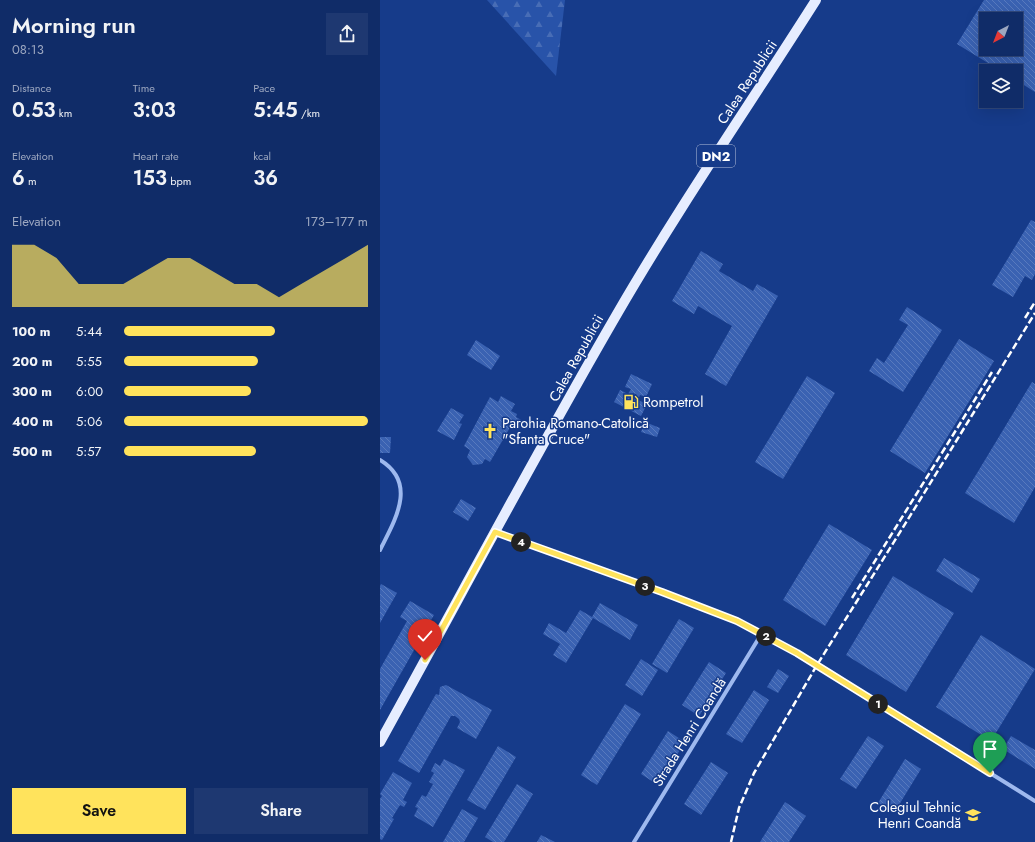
<!DOCTYPE html>
<meta charset="utf-8">
<style>
body{margin:0;font-family:Jost,sans-serif;background:#1e3871;color:#f1f3f6;height:100vh;display:flex;flex-direction:column;font-size:15px;white-space:nowrap}
*{box-sizing:border-box;margin:0}
p{font-size:13px;color:#9ca7c0}
.icon{flex:none;width:22px;height:22px;fill:none;stroke:currentColor;stroke-width:2;stroke-linecap:round;stroke-linejoin:round}
.map{position:relative;flex:1;overflow:hidden}
.drawer{display:flex;flex-direction:column;background:#102c68;width:380px}
.drawer>*{flex:none}
.needle{width:26px;rotate:222deg}
.tools{position:absolute;left:599px;top:12px;display:grid;gap:8px}
.tools a{display:grid;place-items:center;width:44px;height:44px;border-radius:0px;background:#102c68;box-shadow:0 4px 16px #0002,0 0 0 1px #30487c;font-size:20px}
.pin{position:absolute;display:grid;place-items:center;width:34px;height:34px;color:#fff;margin:-41px -17px;border-radius:50% 50% 50% 0;rotate:-45deg;box-shadow:0 0 4px #0007}
.pin .icon{rotate:45deg}
.km{position:absolute;width:20px;height:20px;margin:-10px;border-radius:50%;background:#222;color:#fff;font-size:11px;line-height:20px;text-align:center}
.round{display:grid;place-items:center;flex:none;width:42px;height:42px;border-radius:0px;background:#1e3871}
.summary{display:flex;align-items:center;justify-content:space-between;height:68px;padding:0 12px}
h1{font-size:22px;font-weight:600;line-height:30px}
.stats{display:grid;grid-template-columns:repeat(3,1fr);gap:6px;height:68px;padding:4px 12px}
.stats div{display:grid;align-content:center}
.stats b{font-size:20px;font-weight:600}
.stats small{font-size:11px;font-weight:400}
.stats p{font-size:11px}
.chart{height:112px;padding:8px 12px}
.chart p{display:flex;justify-content:space-between}
.chart svg{width:100%;height:72px;margin-top:4px;fill:#ffe35c;opacity:.7}
.cta{display:flex;gap:8px;margin-top:auto;padding:8px 12px}
.cta a{flex:1;height:46px;border-radius:0px;background:#ffe35c;color:#111;font-size:16px;font-weight:600;line-height:46px;text-align:center}
.cta a+a{background:#1e3871;color:#f1f3f6}
ul{padding:0 12px;list-style:none;font-size:13px}
li{display:grid;grid-template-columns:64px 48px 1fr;align-items:center;height:30px}
li i{height:10px;border-radius:5px;background:#ffe35c}
main{display:flex;flex:1;min-height:0}
.map>svg:first-child{display:block}
.forest{fill:url(#forest-firs)}
.building{fill:url(#building-back-hatch);fill-rule:evenodd}
.lines{fill:none;stroke-linecap:round;stroke-linejoin:round}
.street{stroke:#9eb9ef;stroke-width:4}
.primary{stroke:#e6edff;stroke-width:10}
.rail{stroke:#fff;stroke-width:2.5;stroke-dasharray:7 3;stroke-linecap:butt}
.route-casing{stroke:#fff;stroke-width:8}
.route{stroke:#ffe35c;stroke-width:5}
.labels{text-anchor:middle;stroke-width:3;stroke-linejoin:round;paint-order:stroke}
.shield{fill:#163b8a;stroke:#b9c4dc;stroke-width:1}
.shield-label{font-size:13px;font-weight:bold;fill:#fff}
.street-label{font-size:14px;fill:#fff;stroke:#163b8a}
.poi-label{font-size:14px;fill:#fff;stroke:#163b8a;text-anchor:start}
</style>
<main>
<section class="drawer">
<div class="summary"><div><h1>Morning run</h1><p>08:13</p></div><a class="round"><svg class="icon" aria-label="share" viewBox="0 0 24 24"><path d="M12 15V3M7 8l5-5 5 5M5 13v7h14v-7"/></svg></a></div>
<div class="stats">
<div><p>Distance</p><b>0.53<small> km</small></b></div>
<div><p>Time</p><b>3:03</b></div>
<div><p>Pace</p><b>5:45<small> /km</small></b></div>
</div>
<div class="stats">
<div><p>Elevation</p><b>6<small> m</small></b></div>
<div><p>Heart rate</p><b>153<small> bpm</small></b></div>
<div><p>kcal</p><b>36</b></div>
</div>
<div class="chart"><p><span>Elevation</span>173–177 m</p>
<svg viewBox="0 0 160 44" preserveAspectRatio="none"><path d="M0 44V6L10 6L20 14L30 30L40 30L50 30L60 22L70 14L80 14L90 22L100 30L110 30L120 38L130 30L140 22L150 14L160 6V44z"/></svg>
</div>
<ul>
<li><b>100 m</b>5:44<i style="width:62%"></i></li>
<li><b>200 m</b>5:55<i style="width:55%"></i></li>
<li><b>300 m</b>6:00<i style="width:52%"></i></li>
<li><b>400 m</b>5:06<i style="width:100%"></i></li>
<li><b>500 m</b>5:57<i style="width:54%"></i></li>
</ul>
<div class="cta"><a>Save</a><a>Share</a></div>
</section>
<div class="map">
<svg width="655" height="842" viewBox="0 0 655 842">
<defs>
<pattern id="forest-firs" width="22" height="20" patternUnits="userSpaceOnUse"><rect width="22" height="20" fill="#2853a9"/><path d="M5 1l3.5 6h-7zM16 11l3.5 6h-7z" fill="#486db6"/></pattern>
<pattern id="building-back-hatch" width="6" height="6" patternUnits="userSpaceOnUse"><rect width="6" height="6" fill="#3a62b2"/><path d="M-1 5l2 2M0 0l6 6M5-1l2 2" fill="none" stroke="#587abe"/></pattern>
</defs>
<rect width="100%" height="100%" fill="#163b8a"/>
<polygon class="forest" points="107,0 185,0 176,76"/>
<g class="building">
<path d="M 604,0 L 655,0 L 655,92 L 636,80 L 636,71 L 621,71 L 577,44 ZM 606,19 L 636,19 L 636,49 L 606,49 Z"/>
<polygon points="651,220 655,222 655,274 652,280 645,276 633,297 612,285"/>
<polygon points="321,251 343,264 339,271 373,291 377,284 398,296 346,386 325,374 352,326 318,306 314,314 292,301"/>
<polygon points="527,307 562,330 523,392 489,371 497,358 504,363 528,325 519,320"/>
<polygon points="579,339 614,361 545,473 510,451"/>
<polygon points="96,340 120,356 111,370 87,355"/>
<polygon points="251,374 272,384 266,397 260,395 258,400 267,404 261,416 234,402 240,390 248,394 251,389 245,387"/>
<polygon points="427,376 455,393 403,479 375,462"/>
<polygon points="652,382 655,384 655,487 634,523 585,493"/>
<polygon points="121,396 135,404 131,411 137,414 136,417 143,421 139,428 132,424 110,462 105,459 102,464 93,465 87,457 90,450 84,446 110,397 118,402"/>
<polygon points="71,408 84,415 79,423 82,424 74,440 57,431"/>
<polygon points="265,422 280,428 277,437 261,432"/>
<polygon points="0,437 11,437 10,453 0,453"/>
<polygon points="81,499 96,508 88,521 73,512"/>
<polygon points="449,524 492,550 445,626 403,600"/>
<polygon points="564,558 600,579 592,593 556,571"/>
<polygon points="513,576 574,613 526,692 466,655"/>
<polygon points="1,584 17,593 0,623 0,586"/>
<polygon points="30,601 54,615 0,710 0,669 27,621 20,617"/>
<polygon points="220,603 258,625 250,640 213,618 186,663 173,655 180,644 163,634 169,623 186,633 200,610 212,617"/>
<polygon points="299,619 314,628 287,673 272,664"/>
<polygon points="601,635 655,669 611,741 556,707"/>
<polygon points="261,659 278,670 262,696 245,685"/>
<polygon points="329,662 346,673 319,716 302,705"/>
<polygon points="398,669 409,676 398,693 387,687"/>
<polygon points="66,685 112,710 96,739 77,728 80,722 79,719 75,716 71,716 39,773 18,761 56,694 59,695 60,687"/>
<polygon points="374,690 389,700 362,743 346,734"/>
<polygon points="245,704 261,714 217,785 201,775"/>
<polygon points="288,731 305,742 278,785 261,774"/>
<polygon points="488,736 504,746 476,789 460,779"/>
<polygon points="631,736 655,750 655,769 623,749"/>
<polygon points="118,746 136,757 105,810 87,800"/>
<polygon points="64,759 85,770 53,827 34,816 38,808 35,807 42,795 46,797 53,784 49,782 54,773 51,771 55,763 60,766"/>
<polygon points="525,759 541,769 514,813 498,803"/>
<polygon points="331,762 348,773 321,815 304,804"/>
<polygon points="13,772 32,783 23,800 27,802 24,807 20,805 12,818 14,819 2,840 0,839 0,799 2,796 0,794"/>
<polygon points="137,784 153,794 124,842 113,842 105,837"/>
<polygon points="405,802 426,816 409,842 380,842"/>
<polygon points="82,809 98,818 84,842 63,842"/>
<polygon points="161,835 175,842 157,842"/>
</g>
<g class="lines">
<g class="street">
<path d="M 0,460 C 38,483 15,520 0,550"/>
<polyline points="115,532 282,592 357,621 417,653 655,801"/>
<polyline points="254,842 382,633"/>
</g>
<path class="primary" d="M 0,742 C 79,599 155,455 237,314 C 299,207 370,104 436,0"/>
<g class="rail">
<polyline points="645,318 655,302"/>
<polyline points="472,598 612,372"/>
<polyline points="351,842 359,808 374,773 437,665 522,529 655,313"/>
</g>
</g>
<g class="lines">
<g class="route-casing">
<polyline id="route" points="45,660 115,532 282,592 357,621 417,653 610,773"/>
</g>
<use href="#route" class="route"/>
</g>
<defs>
<g id="fuel-bare" transform="scale(1.2)"><path d="M-5.5-6h7V0h2V4h1.3V-2.5L3-4.5l.8-.8L6-3V5H2.5V1h-1V6h-7ZM-4.2-4.7v3.2H.2V-4.7Z" fill="#ffe35c" stroke="#163b8a" stroke-width="2.5" paint-order="stroke"/></g>
<g id="church-bare" transform="scale(1.2)"><path d="M-1.2-6h2.4v3.5h3.3v2.4h-3.3V6h-2.4V-.1h-3.3v-2.4h3.3Z" fill="#ffe35c" stroke="#163b8a" stroke-width="2.5" paint-order="stroke"/></g>
<g id="university-bare" transform="scale(1.2)"><path d="M0-5L7-2L0 1L-7-2ZM-4 1L0 2.5L4 1V4Q0 6-4 4Z" fill="#ffe35c" stroke="#163b8a" stroke-width="2.5" paint-order="stroke"/></g>
</defs>
<g fill-rule="evenodd">
<use href="#fuel-bare" x="251" y="402"/>
<use href="#church-bare" x="110" y="431"/>
<use href="#university-bare" x="593" y="815"/>
</g>
<g class="labels">
<rect class="shield" x="317" y="145" width="38" height="22" rx="3"/>
<g class="shield-label">
<text x="336" y="161">DN2</text>
</g>
<g class="street-label">
<text transform="translate(367 82) rotate(-57)" y="5">Calea Republicii</text>
<text transform="translate(196 358) rotate(-61)" y="5">Calea Republicii</text>
<text transform="translate(309 732) rotate(-58)" y="5">Strada Henri Coandă</text>
</g>
<g class="poi-label">
<text x="263" y="407">Rompetrol</text>
<text x="122" y="428">Parohia Romano-Catolică<tspan x="122" dy="16">"Sfanta Cruce"</tspan></text>
<text x="581" y="812" text-anchor="end">Colegiul Tehnic<tspan x="581" dy="16">Henri Coandă</tspan></text>
</g>
</g>
</svg>
<div class="tools">
<a><svg class="needle" viewBox="-14 -14 28 28"><path d="M0-13l5 13h-10z" fill="#e53935"/><path d="M0 13l5-13h-10z" fill="#9ca7c0"/></svg></a>
<a><svg class="icon" aria-label="layers" viewBox="0 0 24 24"><path d="M12 4l9 5-9 5-9-5zM3 14l9 5 9-5"/></svg></a>
</div>
<div class="pin" style="left:610px;top:773px;background:#1e9e55"><svg class="icon" aria-label="arrive" viewBox="0 0 24 24"><path d="M6 21V4h12l-3 4 3 4H6"/></svg></div>
<div class="pin" style="left:45px;top:660px;background:#d93025"><svg class="icon" aria-label="check" viewBox="0 0 24 24"><path d="M5 12l5 5 9-10"/></svg></div>
<b class="km" style="left:498px;top:704px">1</b>
<b class="km" style="left:386px;top:636px">2</b>
<b class="km" style="left:265px;top:586px">3</b>
<b class="km" style="left:141px;top:542px">4</b>
</div>
</main>
